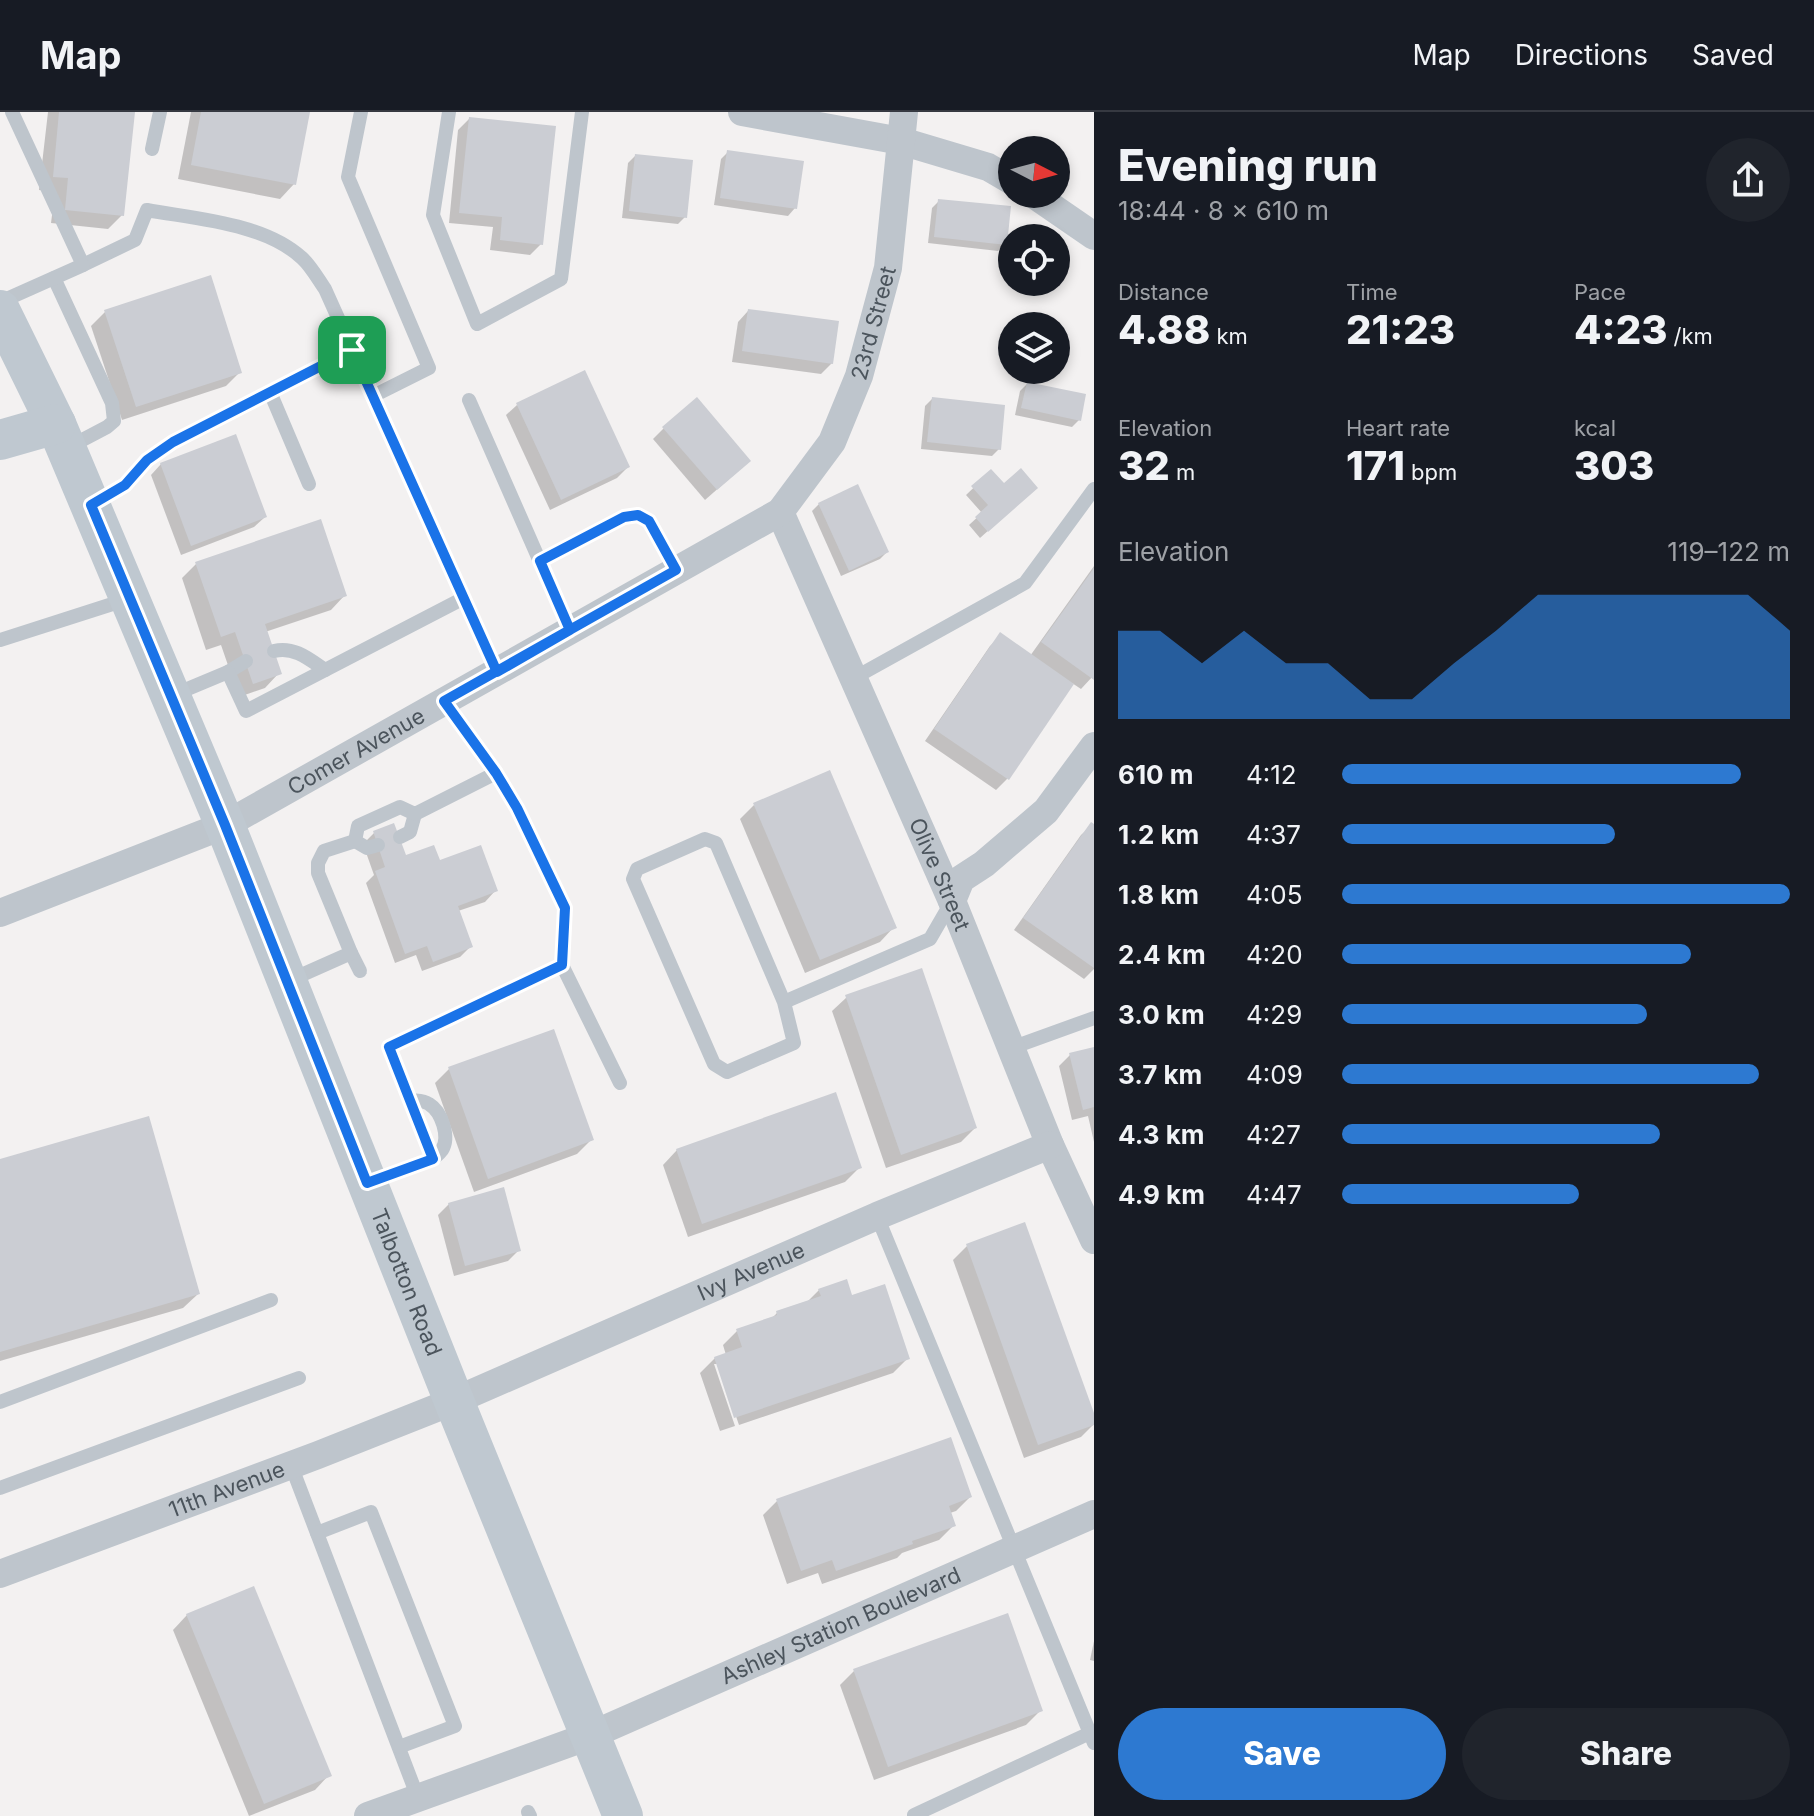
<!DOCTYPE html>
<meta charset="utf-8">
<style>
body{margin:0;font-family:Inter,sans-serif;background:#20242c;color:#f1f3f6;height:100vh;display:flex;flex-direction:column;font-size:30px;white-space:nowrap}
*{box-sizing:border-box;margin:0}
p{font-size:26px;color:#9ea1a6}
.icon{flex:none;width:44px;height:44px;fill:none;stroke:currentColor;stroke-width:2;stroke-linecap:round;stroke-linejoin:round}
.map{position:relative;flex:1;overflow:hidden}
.side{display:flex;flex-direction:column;background:#171b24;width:720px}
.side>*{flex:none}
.needle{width:52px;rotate:96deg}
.tools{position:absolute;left:998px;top:24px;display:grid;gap:16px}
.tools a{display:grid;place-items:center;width:72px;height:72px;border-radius:50%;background:#171b24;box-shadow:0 4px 12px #0003;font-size:40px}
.pin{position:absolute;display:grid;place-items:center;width:68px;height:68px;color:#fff;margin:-34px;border-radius:16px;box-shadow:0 4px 12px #0006}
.round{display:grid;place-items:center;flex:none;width:84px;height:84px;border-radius:42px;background:#20242c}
.headline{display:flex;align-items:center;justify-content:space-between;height:136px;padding:0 24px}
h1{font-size:44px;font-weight:800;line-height:60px}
.stats{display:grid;grid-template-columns:repeat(3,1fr);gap:12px;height:136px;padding:8px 24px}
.stats div{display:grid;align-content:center}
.stats b{font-size:40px;font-weight:800}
.stats small{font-size:22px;font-weight:400}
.stats p{font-size:22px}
.chart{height:224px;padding:16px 24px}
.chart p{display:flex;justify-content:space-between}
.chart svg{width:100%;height:144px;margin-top:8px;fill:#2d79d1;opacity:.7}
.cta{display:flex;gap:16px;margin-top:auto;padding:16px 24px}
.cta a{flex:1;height:92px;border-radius:48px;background:#2d79d1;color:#fff;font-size:32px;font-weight:800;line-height:92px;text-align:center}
.cta a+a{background:#20242c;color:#f1f3f6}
ul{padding:0 24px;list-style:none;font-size:26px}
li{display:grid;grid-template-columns:128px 96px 1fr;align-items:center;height:60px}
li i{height:20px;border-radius:10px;background:#2d79d1}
header{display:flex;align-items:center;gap:48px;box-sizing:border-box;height:112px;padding:0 40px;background:#171b24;border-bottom:2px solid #363941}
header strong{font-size:38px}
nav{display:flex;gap:44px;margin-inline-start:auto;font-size:28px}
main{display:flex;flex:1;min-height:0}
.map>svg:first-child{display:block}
.shadow{fill:#0003}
.building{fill:#cbcdd3}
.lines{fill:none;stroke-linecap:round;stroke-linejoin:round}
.lane{stroke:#bec5cc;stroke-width:14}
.street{stroke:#bec5cc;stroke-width:28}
.secondary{stroke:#bfc8d0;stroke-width:40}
.route-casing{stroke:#fff;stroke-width:16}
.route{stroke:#1a73e8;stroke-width:10}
.labels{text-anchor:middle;stroke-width:6;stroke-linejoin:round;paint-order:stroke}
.street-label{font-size:22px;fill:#4b545c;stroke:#fff}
</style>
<header>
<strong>Map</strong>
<nav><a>Map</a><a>Directions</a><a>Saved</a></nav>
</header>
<main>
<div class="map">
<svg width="1094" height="1704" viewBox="0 0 1094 1704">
<rect width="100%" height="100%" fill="#f3f1f1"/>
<g class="shadow">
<polygon points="48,0 133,0 122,103 108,117 51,111 55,80 39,78"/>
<polygon points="191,0 308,0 294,72 280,87 178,67"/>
<polygon points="469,7 541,132 530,143 490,138 493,115 449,111 458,18"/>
<polygon points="728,40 795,96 788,104 714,93 721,47"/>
<polygon points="635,44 685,105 678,112 622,106 628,51"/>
<polygon points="939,89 1005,132 998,139 928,131 932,96"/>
<polygon points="748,199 832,251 821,262 732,250 738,210"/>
<polygon points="105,200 240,260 226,274 122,308 91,214"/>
<polygon points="1027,272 1079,308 1072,315 1015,303 1020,279"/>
<polygon points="932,287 999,337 992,344 921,337 925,294"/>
<polygon points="517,293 628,355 617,366 550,398 506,303"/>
<polygon points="664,316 738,359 705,388 653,327"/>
<polygon points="161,352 265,405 254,415 181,443 151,363"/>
<polygon points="991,359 1004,374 1028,383 980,426 969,413 982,401 966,383"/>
<polygon points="819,392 887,440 880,447 841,464 812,399"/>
<polygon points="196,452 345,483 331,498 265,520 279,561 265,576 239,585 221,533 206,538 182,466"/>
<polygon points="1094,454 1094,563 1081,577 1072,571 1007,667 996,678 925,629 990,534 1001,523 1030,544"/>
<polygon points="754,693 894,815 880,830 805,861 740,707"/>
<polygon points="1092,713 1094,714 1094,857 1084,867 1014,818 1081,723"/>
<polygon points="374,721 405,745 439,751 495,779 485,790 458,799 471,834 460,845 422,859 416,843 395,851 366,771 374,763 363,732"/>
<polygon points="847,885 975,1016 961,1030 886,1056 832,899"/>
<polygon points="1094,937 1094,1030 1088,1004 1072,1008 1059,954 1070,943"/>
<polygon points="449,957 591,1028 577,1042 474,1080 435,971"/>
<polygon points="677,1038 860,1055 845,1070 688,1125 663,1053"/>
<polygon points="0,1050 198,1182 183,1196 0,1249"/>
<polygon points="449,1092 519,1138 508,1149 454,1164 438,1103"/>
<polygon points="967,1134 1094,1307 1094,1312 1081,1325 1024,1346 953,1148"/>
<polygon points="819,1178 851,1186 908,1246 893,1261 739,1313 718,1252 714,1252 735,1314 720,1319 700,1261 715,1246 726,1243 723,1233 737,1219 771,1207 777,1201 806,1191"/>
<polygon points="970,1385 956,1399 950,1401 954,1413 939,1428 902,1441 897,1446 822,1472 818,1461 787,1472 763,1403 778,1388"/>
<polygon points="187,1503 329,1663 315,1678 249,1704 173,1518"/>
<polygon points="1094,1529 1094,1549 1090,1548"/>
<polygon points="854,1559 1040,1599 1026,1613 874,1668 840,1573"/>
</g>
<g class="building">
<polygon points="59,0 135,0 124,104 65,98 68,66 53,65"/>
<polygon points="201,0 310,0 296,73 191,53"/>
<polygon points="469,5 556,14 543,133 500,128 502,105 459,101"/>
<polygon points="727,38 804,49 797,97 720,86"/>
<polygon points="635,42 693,48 687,106 629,99"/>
<polygon points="938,87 1011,94 1007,133 934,125"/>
<polygon points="211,163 242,261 136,295 104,198"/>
<polygon points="748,197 839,209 833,252 742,239"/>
<polygon points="585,258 630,355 561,388 516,291"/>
<polygon points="1027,270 1086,282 1081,309 1021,296"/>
<polygon points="697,285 751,349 717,378 662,315"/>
<polygon points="932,285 1005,293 1001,338 927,330"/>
<polygon points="236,322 267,405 191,434 160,351"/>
<polygon points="1021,356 1038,376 988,420 975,405 988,393 971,374 991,357 1004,371"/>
<polygon points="858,372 889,440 849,459 818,391"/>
<polygon points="321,407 347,484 265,512 282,562 253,572 235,520 221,525 195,450"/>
<polygon points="1094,456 1094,568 1041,530"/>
<polygon points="1000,520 1074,572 1009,668 934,617"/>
<polygon points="830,658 897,816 820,848 753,691"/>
<polygon points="1091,710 1094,712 1094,856 1023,806"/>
<polygon points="394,711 406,743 434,733 440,748 481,733 498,779 458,794 473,835 433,850 427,834 405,842 375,759 385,755 373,719"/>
<polygon points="922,856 977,1016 901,1043 845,883"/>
<polygon points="554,917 594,1028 488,1067 448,955"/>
<polygon points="1094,935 1094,995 1083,998 1069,941"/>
<polygon points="836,980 862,1056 702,1112 676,1037"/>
<polygon points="149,1004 200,1182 0,1240 0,1047"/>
<polygon points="504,1075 521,1139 465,1154 448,1091"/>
<polygon points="1025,1110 1094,1301 1094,1313 1038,1333 966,1132"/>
<polygon points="847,1167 852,1183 885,1172 910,1247 734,1306 714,1245 742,1235 736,1217 777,1203 776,1199 821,1184 818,1177"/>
<polygon points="951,1325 972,1385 949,1394 956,1414 912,1429 913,1432 836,1459 832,1448 801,1459 776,1387"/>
<polygon points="254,1474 332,1664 264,1692 186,1502"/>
<polygon points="1008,1501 1043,1599 888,1655 853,1557"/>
</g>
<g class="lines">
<g class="lane">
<path d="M 12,0 L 83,153 L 135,128 L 147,98 C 196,107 264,111 302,146 C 311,154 318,167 325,177 L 497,560"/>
<polyline points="361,0 348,65 429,256 373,284"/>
<polyline points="449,0 433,103 477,212 561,167 582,0"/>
<polyline points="152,37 160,0"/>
<polyline points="54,166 112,291 114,309 107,315 69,335"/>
<polyline points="0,190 83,153"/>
<polyline points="270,280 309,372"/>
<polyline points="469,288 570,518"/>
<polyline points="93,392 125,373 147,348 173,330 352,238"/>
<polyline points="540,449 624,405 638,403 649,409 676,458"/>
<polyline points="0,528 125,488"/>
<path d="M 274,539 C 294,534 309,547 325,558"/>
<polyline points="228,560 246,549"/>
<polyline points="854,566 1025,471 1094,377"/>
<polyline points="173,583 228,560 246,599 464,486"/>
<polyline points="444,589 496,661 517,696 565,796 562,853"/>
<polyline points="400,725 410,720 415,702"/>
<polyline points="355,729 367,736 378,733"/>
<polyline points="351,841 360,859"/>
<polyline points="288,869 351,841 318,761 318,751 324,739 355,729 358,714 400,695 415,702 496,661"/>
<polyline points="784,890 794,931 727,960 714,952 633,767 637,757 705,727 716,731 784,890 930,827 952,789"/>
<polyline points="1011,936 1094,906"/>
<path d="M 410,988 C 417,989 423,988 429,992 C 442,1000 450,1025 442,1038 C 439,1042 436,1044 433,1047"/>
<polyline points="368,1071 433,1047 389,935 562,853 620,971"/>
<polyline points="877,1104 1094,1631"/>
<polyline points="0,1290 271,1188"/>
<polyline points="291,1353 418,1686"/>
<polyline points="0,1376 299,1266"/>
<polyline points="317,1421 371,1400 455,1614 399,1635"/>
<polyline points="528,1700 530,1704"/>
<polyline points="914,1703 1090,1621"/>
</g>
<g class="street">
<polyline points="742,0 901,29 988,55 1012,69"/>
<polyline points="1033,82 1094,124"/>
<path id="s1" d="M 780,400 L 952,789 L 1050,1033 L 1094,1128"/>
<polyline points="952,789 961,767 984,752 1046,699 1094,634"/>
<path id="s2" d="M 0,801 L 225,713 L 780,400 L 832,330 L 859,264 L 888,156 L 904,0"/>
<path id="s3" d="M 0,1462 L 318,1343 L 454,1289 L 877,1104 L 1050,1033"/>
<path id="s4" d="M 368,1704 L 589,1624 L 1094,1402"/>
</g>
<g class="secondary">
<path id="s5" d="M 0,198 L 56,312 L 225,713 L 454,1289 L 623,1704"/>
<polyline points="0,328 56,312"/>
</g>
</g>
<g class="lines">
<g class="route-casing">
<polyline id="route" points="352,238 173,330 147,348 125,373 91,393 225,713 367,1071 433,1047 389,935 562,853 565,796 517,696 496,661 444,589 676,458 649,409 638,403 624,405 540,449 570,518 497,560 352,238"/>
</g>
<use href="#route" class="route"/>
</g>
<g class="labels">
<g class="street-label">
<text dy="8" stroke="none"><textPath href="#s2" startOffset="1092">23rd Street</textPath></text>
<text dy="8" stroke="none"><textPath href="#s2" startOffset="392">Comer Avenue</textPath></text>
<text dy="8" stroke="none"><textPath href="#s1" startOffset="396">Olive Street</textPath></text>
<text dy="8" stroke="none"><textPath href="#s3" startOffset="810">Ivy Avenue</textPath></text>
<text dy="8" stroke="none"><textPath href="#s5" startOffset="1054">Talbotton Road</textPath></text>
<text dy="8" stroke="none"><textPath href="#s3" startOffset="242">11th Avenue</textPath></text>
<text dy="8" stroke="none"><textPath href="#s4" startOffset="510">Ashley Station Boulevard</textPath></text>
</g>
</g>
</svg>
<div class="tools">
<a><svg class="needle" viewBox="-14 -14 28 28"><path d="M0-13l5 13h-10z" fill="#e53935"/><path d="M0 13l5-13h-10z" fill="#9ea1a6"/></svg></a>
<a><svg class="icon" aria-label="locate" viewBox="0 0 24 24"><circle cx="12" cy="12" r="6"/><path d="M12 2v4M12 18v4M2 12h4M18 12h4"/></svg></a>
<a><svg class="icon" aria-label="layers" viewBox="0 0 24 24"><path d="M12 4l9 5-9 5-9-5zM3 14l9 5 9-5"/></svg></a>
</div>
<div class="pin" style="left:352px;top:238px;background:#1e9e55"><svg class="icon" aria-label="arrive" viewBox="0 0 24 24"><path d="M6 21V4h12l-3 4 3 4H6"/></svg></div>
</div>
<section class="side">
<div class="headline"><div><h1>Evening run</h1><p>18:44 · 8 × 610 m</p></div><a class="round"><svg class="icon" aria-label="share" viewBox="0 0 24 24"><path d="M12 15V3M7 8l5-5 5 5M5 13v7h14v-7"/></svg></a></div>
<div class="stats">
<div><p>Distance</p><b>4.88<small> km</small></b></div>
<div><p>Time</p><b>21:23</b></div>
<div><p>Pace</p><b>4:23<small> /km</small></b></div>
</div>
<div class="stats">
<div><p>Elevation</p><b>32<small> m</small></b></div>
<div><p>Heart rate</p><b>171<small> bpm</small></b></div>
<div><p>kcal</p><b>303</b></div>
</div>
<div class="chart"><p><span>Elevation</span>119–122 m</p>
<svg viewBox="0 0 160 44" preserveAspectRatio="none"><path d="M0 44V17L10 17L20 27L30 17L40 27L50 27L60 38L70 38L80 27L90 17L100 6L110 6L120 6L130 6L140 6L150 6L160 17V44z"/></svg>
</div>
<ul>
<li><b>610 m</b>4:12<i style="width:89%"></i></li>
<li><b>1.2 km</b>4:37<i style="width:61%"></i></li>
<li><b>1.8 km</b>4:05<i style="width:100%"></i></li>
<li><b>2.4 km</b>4:20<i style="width:78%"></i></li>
<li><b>3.0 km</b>4:29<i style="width:68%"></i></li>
<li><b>3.7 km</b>4:09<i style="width:93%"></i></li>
<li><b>4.3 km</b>4:27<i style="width:71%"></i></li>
<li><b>4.9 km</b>4:47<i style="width:53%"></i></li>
</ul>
<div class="cta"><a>Save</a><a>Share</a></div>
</section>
</main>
